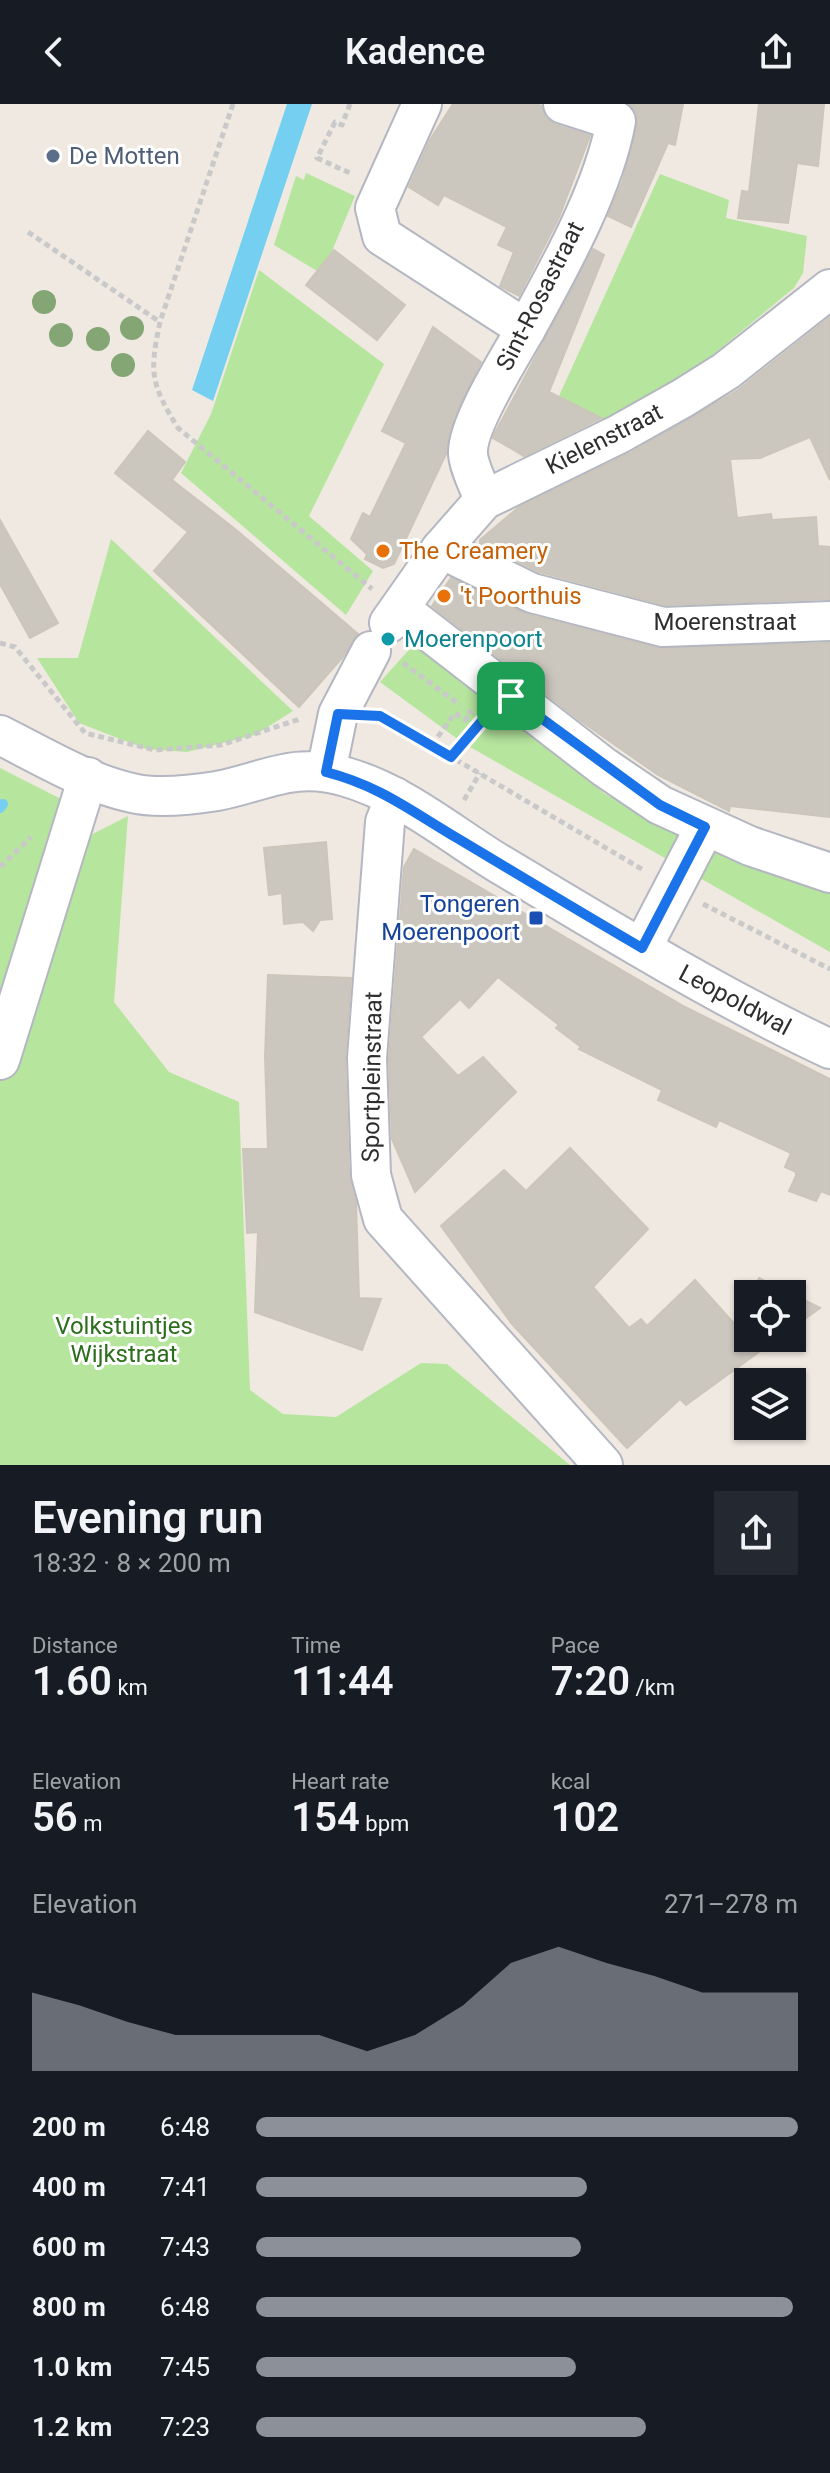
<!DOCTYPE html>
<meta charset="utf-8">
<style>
body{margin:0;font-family:Roboto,sans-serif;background:#242831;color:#f1f3f6;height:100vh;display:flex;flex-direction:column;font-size:30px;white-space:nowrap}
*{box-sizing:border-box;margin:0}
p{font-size:26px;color:#9ea1a6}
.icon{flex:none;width:44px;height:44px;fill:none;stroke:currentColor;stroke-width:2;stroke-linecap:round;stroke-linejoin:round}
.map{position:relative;height:1361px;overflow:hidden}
.details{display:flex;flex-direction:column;background:#171b24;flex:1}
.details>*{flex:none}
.tools{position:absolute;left:734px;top:1176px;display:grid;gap:16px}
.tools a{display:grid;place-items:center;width:72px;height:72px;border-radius:0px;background:#171b24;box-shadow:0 2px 6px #0004;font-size:40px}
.pin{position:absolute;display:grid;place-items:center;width:68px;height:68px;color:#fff;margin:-34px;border-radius:16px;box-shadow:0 4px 12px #0006}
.round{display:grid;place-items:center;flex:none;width:84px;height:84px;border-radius:0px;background:#242831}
.head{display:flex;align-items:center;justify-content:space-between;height:136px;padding:0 32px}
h1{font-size:44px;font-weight:600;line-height:60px}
.metrics{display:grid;grid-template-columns:repeat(3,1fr);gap:12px;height:136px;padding:8px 32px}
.metrics div{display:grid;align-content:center}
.metrics b{font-size:40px;font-weight:600}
.metrics small{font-size:22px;font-weight:400}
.metrics p{font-size:22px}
.chart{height:224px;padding:16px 32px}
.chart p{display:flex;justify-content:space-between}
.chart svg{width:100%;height:144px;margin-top:8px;fill:#8c9099;opacity:.7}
ul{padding:0 32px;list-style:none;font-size:26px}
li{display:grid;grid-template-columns:128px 96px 1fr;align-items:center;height:60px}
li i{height:20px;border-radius:10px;background:#8c9099}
header{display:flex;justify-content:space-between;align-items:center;height:104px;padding:0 32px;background:#171b24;font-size:36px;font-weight:600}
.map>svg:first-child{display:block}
.green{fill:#b6e59e}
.water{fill:#75cff0}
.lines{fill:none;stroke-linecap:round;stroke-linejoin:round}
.stream{stroke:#75cff0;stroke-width:10}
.building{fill:#cbc7bf;stroke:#cbc5ba;stroke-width:2}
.minor-casing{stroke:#b4b7c1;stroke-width:42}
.path{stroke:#c9c9c9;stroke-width:5;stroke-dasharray:6 4;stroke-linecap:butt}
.minor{stroke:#fff;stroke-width:38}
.tree{fill:#84a574}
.route-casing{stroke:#fff;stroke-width:16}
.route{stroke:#1a73e8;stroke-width:10}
.service-dot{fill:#5c6f8a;stroke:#fff;stroke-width:3}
.food-dot{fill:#e8710a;stroke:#fff;stroke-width:3}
.culture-dot{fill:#0f9aa8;stroke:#fff;stroke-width:3}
.transit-dot{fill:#1a4fb4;stroke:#fff;stroke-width:3}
.labels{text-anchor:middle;stroke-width:6;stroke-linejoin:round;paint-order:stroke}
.service-label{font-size:24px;fill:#4e5e75;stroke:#fff;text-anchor:start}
.street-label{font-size:24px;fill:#2e2e2e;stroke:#fff}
.food-label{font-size:24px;fill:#c56008;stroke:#fff;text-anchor:start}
.culture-label{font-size:24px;fill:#0d838f;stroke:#fff;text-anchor:start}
.transit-label{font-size:24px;fill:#164399;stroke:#fff;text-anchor:end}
.park-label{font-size:24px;fill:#2c6e1b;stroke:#fff}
</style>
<header><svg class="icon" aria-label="back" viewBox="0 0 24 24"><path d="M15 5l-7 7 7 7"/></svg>Kadence<svg class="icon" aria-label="share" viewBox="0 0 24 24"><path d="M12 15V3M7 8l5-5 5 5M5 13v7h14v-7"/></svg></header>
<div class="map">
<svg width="830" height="1361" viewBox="0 0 830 1361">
<rect width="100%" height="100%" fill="#efe9e1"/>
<g class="green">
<polygon points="306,69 355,92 332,147 317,167 274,141 296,72 304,76"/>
<polygon points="660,70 729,96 726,114 807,132 803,169 794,184 698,263 603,316 559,292"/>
<polygon points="259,166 384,260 309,412 373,467 346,511 181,369 211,310"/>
<polygon points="111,435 293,607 255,631 187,648 146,645 79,619 37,554 78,554"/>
<polygon points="417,537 605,690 714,748 830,784 830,848 463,639 380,578"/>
<polygon points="0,664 65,697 0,899"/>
<polygon points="128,712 114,898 169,968 239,998 250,1286 283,1310 336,1313 421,1259 447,1260 570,1361 0,1361 0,937 77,738"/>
</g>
<polygon class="water" points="287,0 312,0 213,297 192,286"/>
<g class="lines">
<polyline class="stream" points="0,704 3,700"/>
</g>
<g class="building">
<polygon points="453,0 535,0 542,2 546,14 556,21 590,32 559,113 519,192 500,182 514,148 498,141 507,123 444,91 438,101 409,83 430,36"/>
<polygon points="629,0 683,0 675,41 668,39 631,123 608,112 623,76 637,22 637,10"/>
<polygon points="759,0 824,0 818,62 797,59 788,119 738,114 742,87 749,88"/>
<polygon points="593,145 604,151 549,288 601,314 524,352 493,334 495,329"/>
<polygon points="334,146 405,201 377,236 306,181"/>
<polygon points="830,213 830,376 810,333 760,354 730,355 737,414 771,410 772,416 816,413 818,442 830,443 830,495 665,501 540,468 480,439 480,436 519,403 630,349 738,286"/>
<polygon points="433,223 481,258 454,313 446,350 394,460 383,464 365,455 367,450 351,435 363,409 370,413 406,339 382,327"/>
<polygon points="148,327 185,358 172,376 235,425 358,530 342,554 299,603 154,467 188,428 115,369"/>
<polygon points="0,416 58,519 30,534 0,480"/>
<polygon points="451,474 526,510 658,544 830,539 830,713 730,702 729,707 658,671 578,615 432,502"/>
<polygon points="326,738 332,815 320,816 313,827 303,818 284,820 282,789 269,791 264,744"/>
<polygon points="414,745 685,903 830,975 830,1091 821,1087 816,1097 789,1087 796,1072 796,1068 785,1063 791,1049 719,1016 716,1023 658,996 662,986 579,945 581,943 556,924 559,921 498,873 469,904 460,895 421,933 458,972 483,953 516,988 415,1088 392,1035 389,954 404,763"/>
<polygon points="268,871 351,874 345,955 349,1072 356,1099 359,1194 381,1195 362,1246 255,1208 258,1128 247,1129 243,1045 268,1045 265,952"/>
<polygon points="570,1044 648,1125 593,1183 629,1224 641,1215 647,1222 695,1176 738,1224 748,1199 748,1234 778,1234 686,1301 680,1295 627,1344 512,1220 441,1122 504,1066 526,1087"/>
<polygon points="759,1174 791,1190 752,1190"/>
<polygon points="792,1190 820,1204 792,1224"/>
</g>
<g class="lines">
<g class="minor-casing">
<g id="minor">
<polyline points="422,0 375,104 382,132 526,225"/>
<path d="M 484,396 C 479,382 469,364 468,350 C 466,321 512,250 527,223 C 560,163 604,84 616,17 L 563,0"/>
<polyline points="441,445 532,489 663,523 830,517"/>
<polyline points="400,505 604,663 660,701 750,742 830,769"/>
<polyline points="389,519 441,445 484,396 619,330 683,294 726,267 830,185"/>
<path d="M 0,631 C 42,652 86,679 132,689 C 157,695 192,691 217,687 C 265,678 293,657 346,673 C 402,689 449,729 498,759 C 607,824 715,891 830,945"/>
<polyline points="326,668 338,610 371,547"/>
<polyline points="395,693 385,718 367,954 371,1071 383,1115 603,1361"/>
<polyline points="642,844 705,723"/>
<polyline points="0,956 88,673"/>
</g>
</g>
<g class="path">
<path d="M 233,0 L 160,218 C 149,270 151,280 178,324 L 372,485"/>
<polyline points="350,0 342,21 335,18 317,54 352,70"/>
<polyline points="28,128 160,218"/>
<polyline points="0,539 15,543 85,629 155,646 221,641 300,615"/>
<polyline points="403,559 460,601"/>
<polyline points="377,612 421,635 645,767"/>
<polyline points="432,641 455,609 465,616 471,609 468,606"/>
<polyline points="451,653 484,615"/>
<polyline points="464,696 480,669"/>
<polyline points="0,763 31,733"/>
<polyline points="703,800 830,865"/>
</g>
<use href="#minor" class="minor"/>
</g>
<g class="tree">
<circle cx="44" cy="198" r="12"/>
<circle cx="132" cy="224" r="12"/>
<circle cx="61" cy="231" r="12"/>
<circle cx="98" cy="235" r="12"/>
<circle cx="123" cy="261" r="12"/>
</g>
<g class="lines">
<g class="route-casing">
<path id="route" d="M 511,592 L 660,701 L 705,723 L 642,844 C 580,808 519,771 457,734 C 411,707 380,682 326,668 L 338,610 L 380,612 L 451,653 L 481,618 Z"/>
</g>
<use href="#route" class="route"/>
</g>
<circle class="service-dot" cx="53" cy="52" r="8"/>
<g class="food-dot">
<circle cx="383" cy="447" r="8"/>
<circle cx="444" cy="492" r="8"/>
</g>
<circle class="culture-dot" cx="388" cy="535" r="8"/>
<rect class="transit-dot" x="528" y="806" width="16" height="16" rx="4"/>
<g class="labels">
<g class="service-label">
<text x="69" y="60">De Motten</text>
</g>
<g class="street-label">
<text transform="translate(540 192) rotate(-63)" y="8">Sint-Rosastraat</text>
<text transform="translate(604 335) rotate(-27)" y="8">Kielenstraat</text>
<text x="725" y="526">Moerenstraat</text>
<text transform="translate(735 896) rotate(28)" y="8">Leopoldwal</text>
<text transform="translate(372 973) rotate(-89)" y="8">Sportpleinstraat</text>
</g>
<g class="food-label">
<text x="399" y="455">The Creamery</text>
<text x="460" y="500">'t Poorthuis</text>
</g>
<g class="culture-label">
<text x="404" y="543">Moerenpoort</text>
</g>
<g class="transit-label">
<text x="520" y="808">Tongeren<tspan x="520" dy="28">Moerenpoort</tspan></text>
</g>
<g class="park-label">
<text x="124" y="1230">Volkstuintjes<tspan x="124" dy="28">Wijkstraat</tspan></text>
</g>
</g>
</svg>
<div class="tools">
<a><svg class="icon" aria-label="locate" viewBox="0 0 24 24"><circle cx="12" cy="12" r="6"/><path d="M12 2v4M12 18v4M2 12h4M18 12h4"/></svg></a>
<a><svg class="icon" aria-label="layers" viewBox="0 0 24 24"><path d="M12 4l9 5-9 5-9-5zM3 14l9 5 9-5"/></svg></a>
</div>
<div class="pin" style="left:511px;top:592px;background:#1e9e55"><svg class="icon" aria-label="arrive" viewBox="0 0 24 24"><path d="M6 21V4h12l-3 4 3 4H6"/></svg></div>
</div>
<section class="details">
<div class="head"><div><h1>Evening run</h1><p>18:32 · 8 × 200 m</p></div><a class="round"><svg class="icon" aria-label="share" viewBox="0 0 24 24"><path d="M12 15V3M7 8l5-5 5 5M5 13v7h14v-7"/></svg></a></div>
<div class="metrics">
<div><p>Distance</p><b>1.60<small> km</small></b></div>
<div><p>Time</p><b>11:44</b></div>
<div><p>Pace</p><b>7:20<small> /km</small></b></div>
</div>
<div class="metrics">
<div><p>Elevation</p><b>56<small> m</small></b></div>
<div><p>Heart rate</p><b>154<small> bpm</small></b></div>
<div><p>kcal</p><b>102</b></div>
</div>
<div class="chart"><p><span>Elevation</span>271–278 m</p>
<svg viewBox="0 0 160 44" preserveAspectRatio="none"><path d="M0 44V20L10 24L20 29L30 33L40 33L50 33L60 33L70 38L80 33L90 24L100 11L110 6L120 11L130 15L140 20L150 20L160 20V44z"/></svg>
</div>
<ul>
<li><b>200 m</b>6:48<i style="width:100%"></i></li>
<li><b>400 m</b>7:41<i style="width:61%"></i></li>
<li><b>600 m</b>7:43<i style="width:60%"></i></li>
<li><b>800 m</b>6:48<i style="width:99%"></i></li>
<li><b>1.0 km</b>7:45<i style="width:59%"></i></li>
<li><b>1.2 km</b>7:23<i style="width:72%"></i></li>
</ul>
</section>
